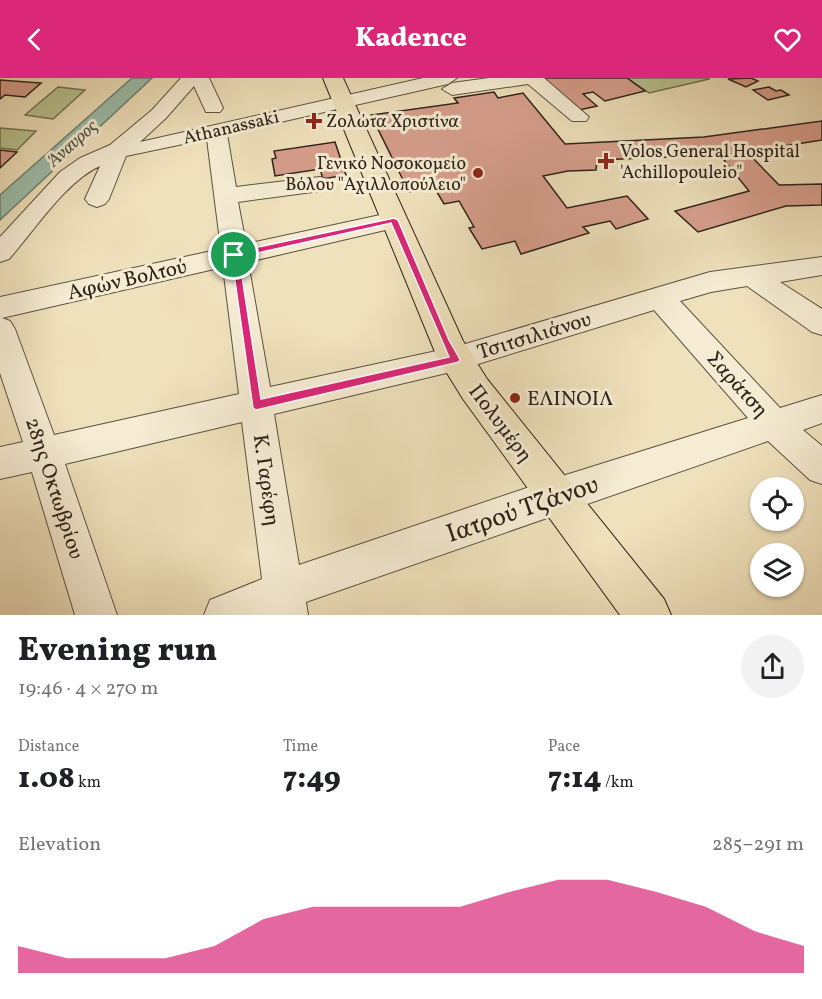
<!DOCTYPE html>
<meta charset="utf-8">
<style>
body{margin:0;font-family:Vollkorn,serif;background:#f2f2f2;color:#202124;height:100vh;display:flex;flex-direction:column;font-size:22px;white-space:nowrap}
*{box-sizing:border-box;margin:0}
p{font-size:20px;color:#757577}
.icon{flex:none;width:33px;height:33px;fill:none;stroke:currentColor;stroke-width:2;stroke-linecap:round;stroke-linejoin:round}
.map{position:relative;height:537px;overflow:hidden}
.drawer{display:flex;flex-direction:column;background:#fff;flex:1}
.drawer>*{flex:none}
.tools{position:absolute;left:750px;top:399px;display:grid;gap:12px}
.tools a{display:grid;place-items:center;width:54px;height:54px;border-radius:50%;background:#fff;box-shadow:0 2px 4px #0004;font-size:30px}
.pin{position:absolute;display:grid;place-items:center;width:51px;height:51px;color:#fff;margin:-26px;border:3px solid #fff;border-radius:50%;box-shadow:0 2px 6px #0007}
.round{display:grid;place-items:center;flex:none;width:63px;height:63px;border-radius:32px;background:#f2f2f2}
.summary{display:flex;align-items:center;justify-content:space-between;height:102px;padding:0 18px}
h1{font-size:33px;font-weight:800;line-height:45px}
.metrics{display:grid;grid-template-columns:repeat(3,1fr);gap:9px;height:102px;padding:6px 18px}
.metrics div{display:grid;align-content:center}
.metrics b{font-size:30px;font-weight:800}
.metrics small{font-size:16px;font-weight:400}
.metrics p{font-size:16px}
.chart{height:168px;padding:12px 18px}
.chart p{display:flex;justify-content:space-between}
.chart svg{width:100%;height:108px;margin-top:6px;fill:#db2777;opacity:.7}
header{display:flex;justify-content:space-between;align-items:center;height:78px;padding:0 18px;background:#db2777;color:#fff;font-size:27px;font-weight:800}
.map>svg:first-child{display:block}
.green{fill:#b8c391;stroke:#727254;stroke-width:1.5}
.water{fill:#9bbeab;stroke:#6f8070;stroke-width:1.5}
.building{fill:#d79f8d;stroke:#2c2218;stroke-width:1.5}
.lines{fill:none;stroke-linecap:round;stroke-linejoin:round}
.minor-casing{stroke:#5d5241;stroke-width:2}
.major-casing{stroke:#2c2218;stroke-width:2}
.minor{fill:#f5ecd3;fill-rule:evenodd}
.major{fill:#efe1bc;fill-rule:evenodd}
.route{fill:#db2777;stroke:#fff;stroke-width:1.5;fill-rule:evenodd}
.poi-dot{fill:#8f2418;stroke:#f5ecd3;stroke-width:2}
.labels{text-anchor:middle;stroke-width:6;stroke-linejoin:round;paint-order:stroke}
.far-poi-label{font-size:18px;fill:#2c2218;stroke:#f5ecd3;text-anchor:start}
.far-street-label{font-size:18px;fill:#2c2218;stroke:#f5ecd3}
.far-water-label{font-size:18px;font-style:italic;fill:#4d5144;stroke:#f5ecd3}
.street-label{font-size:21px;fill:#2c2218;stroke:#f5ecd3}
.poi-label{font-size:21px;fill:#2c2218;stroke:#f5ecd3;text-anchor:start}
.near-street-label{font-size:26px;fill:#2c2218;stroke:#f5ecd3}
</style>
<header><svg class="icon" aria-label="back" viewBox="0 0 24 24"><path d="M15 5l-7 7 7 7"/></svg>Kadence<svg class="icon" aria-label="heart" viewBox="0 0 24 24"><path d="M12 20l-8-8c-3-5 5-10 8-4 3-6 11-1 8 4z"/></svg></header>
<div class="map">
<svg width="822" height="537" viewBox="0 0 822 537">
<rect width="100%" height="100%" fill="#efe1bc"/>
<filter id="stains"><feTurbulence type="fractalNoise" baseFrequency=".00333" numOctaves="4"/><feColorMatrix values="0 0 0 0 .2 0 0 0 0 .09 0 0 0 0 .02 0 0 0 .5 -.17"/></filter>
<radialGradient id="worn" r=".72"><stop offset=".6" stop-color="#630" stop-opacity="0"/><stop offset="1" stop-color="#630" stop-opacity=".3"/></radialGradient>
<g class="green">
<polygon points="627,0 708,0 709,1 649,15"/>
<polygon points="58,9 85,12 53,41 25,37"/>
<polygon points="0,50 36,53 17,72 0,70"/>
</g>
<polygon class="water" points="132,0 152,0 0,142 0,117"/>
<g class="building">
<polygon points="540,0 627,0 645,13 605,23 593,14 583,16 597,28 579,32"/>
<polygon points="751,0 758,3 746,9 728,1"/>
<polygon points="0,2 41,5 25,19 5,17 0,21"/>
<polygon points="769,9 776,13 781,12 789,17 768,22 753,12"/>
<polygon points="494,14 498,20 523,15 565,66 704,59 822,43 822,62 747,74 779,107 822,106 822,127 786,128 698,154 675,133 749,113 720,77 597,82 596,92 568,93 543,98 567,130 627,118 648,141 616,151 610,143 583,149 589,155 521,176 515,163 482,171 469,150 474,149 459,123 444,126 434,109 409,114 371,37 458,25 454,20"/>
<polygon points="335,64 346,97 323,101 320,91 275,98 272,81 276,80 274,73"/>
<polygon points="0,72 17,74 0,90"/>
</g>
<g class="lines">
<g class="minor-casing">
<g id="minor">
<path d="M 181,0 L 209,0 L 223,30 L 220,34 L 206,34 L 194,8 L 166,40 L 140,64 L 423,0 L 457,0 L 448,6 L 227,56 L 236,109 L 320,99 L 328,101 L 332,106 L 328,111 L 320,113 L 238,124 L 246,166 L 394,134 L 403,136 L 406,142 L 403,148 L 394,150 L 248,184 L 270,309 L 455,269 L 710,194 L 822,179 L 822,197 L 780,204 L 822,231 L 822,257 L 812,254 L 747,208 L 711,214 L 680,223 L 780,330 L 822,317 L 822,345 L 803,352 L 822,368 L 822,406 L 810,402 L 768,363 L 306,524 L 308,537 L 204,537 L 210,522 L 262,501 L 242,344 L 65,386 L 117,537 L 75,537 L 32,394 L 0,401 L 0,369 L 23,364 L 0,295 L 0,219 L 221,171 L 207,61 L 126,78 L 109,121 L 105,126 L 97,129 L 89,126 L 85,121 L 100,88 C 66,103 34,153 9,181 L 0,184 L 0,159 L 60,94 L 80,80 L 110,67 L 152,32 ZM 223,189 L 239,316 L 54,357 L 15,251 L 10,243 L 2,240 ZM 654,232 L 748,340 L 556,400 L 299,487 L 274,336 L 455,293 Z"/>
<polygon points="489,0 544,0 589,39 586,43 572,43 528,6 452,17 442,11 452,5"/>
</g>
</g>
<g class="major-casing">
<polygon id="major" points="323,0 343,0 463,263 487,301 664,521 671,537 620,537 463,321 437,279"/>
</g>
<use href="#minor" class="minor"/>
<use href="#major" class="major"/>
</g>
<path class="route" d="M 394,140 L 398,142 L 449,262 L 460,281 L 459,284 L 256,332 L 253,330 L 231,175 ZM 391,145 L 449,279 L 261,321 L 239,179 Z"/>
<g class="poi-dot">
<path d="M311 34h6v6h6v6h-6v6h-6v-6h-6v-6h6z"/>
<path d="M603 74h6v6h6v6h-6v6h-6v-6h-6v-6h6z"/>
<circle cx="478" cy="95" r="6"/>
<circle cx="515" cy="320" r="6"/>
</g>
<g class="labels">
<g class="far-poi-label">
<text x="326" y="49">Ζολώτα Χριστίνα</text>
<text x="620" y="79">Volos General Hospital<tspan x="620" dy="21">'Achillopouleio"</tspan></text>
<text x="466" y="91" text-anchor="end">Γενικό Νοσοκομείο<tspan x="466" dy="21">Βόλου "Αχιλλοπούλειο"</tspan></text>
</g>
<g class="far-street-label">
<text transform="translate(231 49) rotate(-13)" y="6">Athanassaki</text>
</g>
<g class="far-water-label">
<text transform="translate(72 65) rotate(-42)" y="6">Άναυρος</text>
</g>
<g class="street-label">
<text transform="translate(127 201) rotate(-13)" y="7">Αφών Βολτού</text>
<text transform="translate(534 257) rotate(-17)" y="7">Τσιτσιλιάνου</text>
<text transform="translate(738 306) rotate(48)" y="7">Σαράτση</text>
<text transform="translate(501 345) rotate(53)" y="7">Πολυμέρη</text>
<text transform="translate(267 402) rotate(82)" y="7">Κ. Γαρέφη</text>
<text transform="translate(55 410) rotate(72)" y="7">28ης Οκτωβρίου</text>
</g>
<g class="poi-label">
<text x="527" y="327">ΕΛΙΝΟΙΛ</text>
</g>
<g class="near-street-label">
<text transform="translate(522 430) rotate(-19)" y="9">Ιατρού Τζάνου</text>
</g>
</g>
<rect width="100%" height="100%" filter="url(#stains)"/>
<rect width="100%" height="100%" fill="url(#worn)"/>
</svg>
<div class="tools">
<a><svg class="icon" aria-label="locate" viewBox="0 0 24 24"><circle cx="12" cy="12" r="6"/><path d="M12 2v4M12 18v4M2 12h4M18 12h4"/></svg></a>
<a><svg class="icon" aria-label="layers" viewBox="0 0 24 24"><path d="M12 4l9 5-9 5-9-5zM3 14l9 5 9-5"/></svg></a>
</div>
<div class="pin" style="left:234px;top:177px;background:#1e9e55"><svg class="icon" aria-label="arrive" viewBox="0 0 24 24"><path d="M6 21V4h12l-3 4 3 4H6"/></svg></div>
</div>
<section class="drawer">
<div class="summary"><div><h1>Evening run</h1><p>19:46 · 4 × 270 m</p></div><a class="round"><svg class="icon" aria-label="share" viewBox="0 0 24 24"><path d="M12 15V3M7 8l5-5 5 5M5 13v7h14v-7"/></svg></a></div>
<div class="metrics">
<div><p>Distance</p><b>1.08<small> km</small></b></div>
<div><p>Time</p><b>7:49</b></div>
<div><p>Pace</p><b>7:14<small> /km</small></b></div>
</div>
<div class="chart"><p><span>Elevation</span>285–291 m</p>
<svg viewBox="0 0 160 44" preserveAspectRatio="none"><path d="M0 44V33L10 38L20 38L30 38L40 33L50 22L60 17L70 17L80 17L90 17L100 11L110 6L120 6L130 11L140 17L150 27L160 33V44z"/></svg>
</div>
</section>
